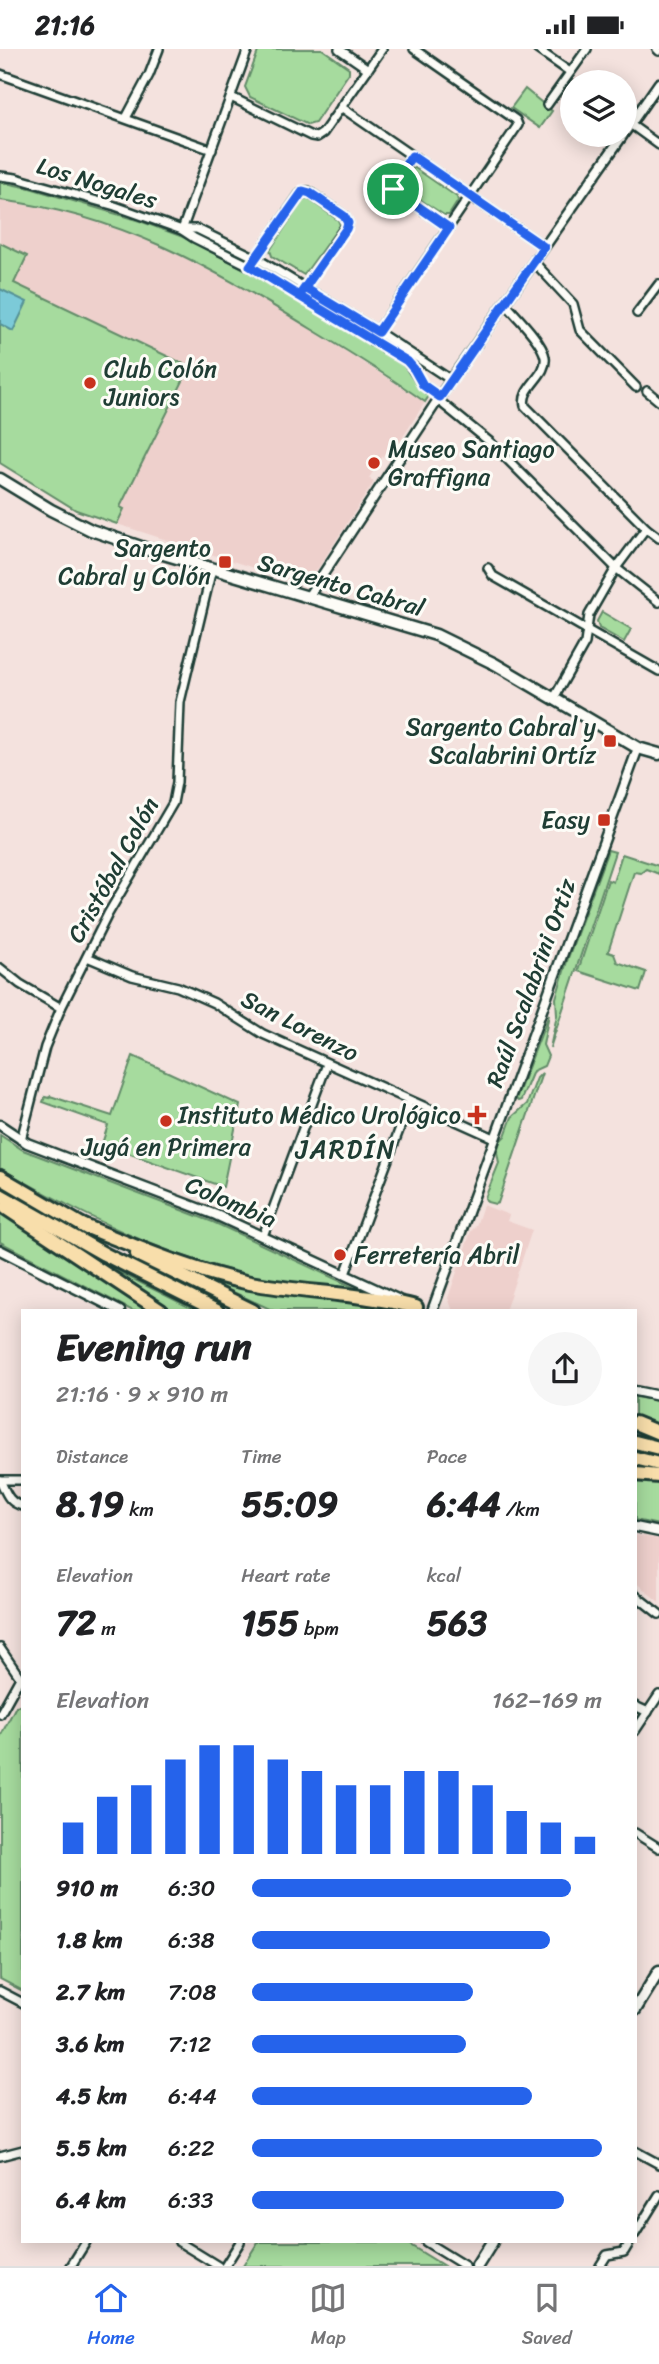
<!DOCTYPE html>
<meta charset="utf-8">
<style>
body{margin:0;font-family:Sriracha,sans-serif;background:#f6f6f6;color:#202124;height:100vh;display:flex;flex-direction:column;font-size:26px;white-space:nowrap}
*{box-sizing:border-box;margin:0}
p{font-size:23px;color:#757577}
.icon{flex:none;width:38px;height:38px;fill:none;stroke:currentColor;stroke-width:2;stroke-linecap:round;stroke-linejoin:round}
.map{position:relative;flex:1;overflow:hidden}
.details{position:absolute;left:21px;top:1260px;width:616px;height:934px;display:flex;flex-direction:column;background:#fff;border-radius:0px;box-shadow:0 4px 18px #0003}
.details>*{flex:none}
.fabs{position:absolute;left:560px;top:21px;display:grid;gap:14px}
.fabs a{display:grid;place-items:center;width:77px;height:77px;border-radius:50%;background:#fff;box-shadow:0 4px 18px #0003;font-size:35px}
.pin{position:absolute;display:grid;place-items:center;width:60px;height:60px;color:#fff;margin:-30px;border:4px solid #fff;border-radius:50%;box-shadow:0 2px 7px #0007}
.round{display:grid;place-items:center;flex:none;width:74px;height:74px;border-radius:37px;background:#f6f6f6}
.headline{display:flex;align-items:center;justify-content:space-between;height:119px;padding:0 35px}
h1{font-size:38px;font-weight:700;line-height:52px}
.stats{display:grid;grid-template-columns:repeat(3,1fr);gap:10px;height:119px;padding:7px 35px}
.stats div{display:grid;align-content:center}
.stats b{font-size:35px;font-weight:700}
.stats small{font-size:19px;font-weight:400}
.stats p{font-size:19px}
.chart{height:196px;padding:14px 35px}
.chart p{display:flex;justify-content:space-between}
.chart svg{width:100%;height:126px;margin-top:7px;stroke:#2563eb;stroke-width:6}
ul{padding:0 35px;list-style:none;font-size:23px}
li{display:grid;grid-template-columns:112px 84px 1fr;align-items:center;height:52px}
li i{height:18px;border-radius:9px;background:#2563eb}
.status{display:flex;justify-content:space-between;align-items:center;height:49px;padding:0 35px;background:#fff;direction:ltr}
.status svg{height:19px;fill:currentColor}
.dock{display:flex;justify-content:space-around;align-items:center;height:98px;border-top:2px solid #e0e0e0;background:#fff;font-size:19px;color:#757577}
.dock a{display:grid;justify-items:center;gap:4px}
.dock .selected{color:#2563eb}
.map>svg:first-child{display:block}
.built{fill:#eed0cc}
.green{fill:#a6db9e;stroke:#628c69;stroke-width:2}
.water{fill:#7bcad8;stroke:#569296;stroke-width:2}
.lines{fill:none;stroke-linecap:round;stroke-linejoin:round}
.minor-casing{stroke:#1f3d34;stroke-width:12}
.tertiary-casing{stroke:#1f3d34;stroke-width:13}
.secondary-casing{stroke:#1f3d34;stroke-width:15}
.motorway-casing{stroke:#1f3d34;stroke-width:18}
.minor{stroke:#fdfcf7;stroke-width:7}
.tertiary{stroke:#fdfcf7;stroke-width:8}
.secondary{stroke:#fdfcf7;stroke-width:10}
.motorway{stroke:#f8deab;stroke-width:12}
.route-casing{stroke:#fff;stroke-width:14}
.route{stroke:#2563eb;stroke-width:9}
.poi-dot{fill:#c8321e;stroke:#fdfcf7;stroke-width:2.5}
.labels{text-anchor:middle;stroke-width:6;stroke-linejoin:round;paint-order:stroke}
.street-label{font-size:24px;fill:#1f3d34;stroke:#fdfcf7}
.poi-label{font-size:24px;fill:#1f3d34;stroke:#fdfcf7;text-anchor:end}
.neighbourhood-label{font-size:26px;letter-spacing:2px;fill:#1f3d34;stroke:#fdfcf7}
</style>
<div class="status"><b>21:16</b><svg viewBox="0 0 49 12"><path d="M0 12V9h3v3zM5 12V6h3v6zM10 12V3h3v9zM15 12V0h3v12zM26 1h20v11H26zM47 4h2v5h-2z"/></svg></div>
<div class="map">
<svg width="659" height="2217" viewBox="0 0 659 2217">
<rect width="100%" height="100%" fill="#f4e2de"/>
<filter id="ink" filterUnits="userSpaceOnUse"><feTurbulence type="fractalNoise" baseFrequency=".0143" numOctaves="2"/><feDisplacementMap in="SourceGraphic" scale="14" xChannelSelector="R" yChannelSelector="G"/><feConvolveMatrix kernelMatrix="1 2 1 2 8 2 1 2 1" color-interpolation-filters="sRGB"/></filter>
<g filter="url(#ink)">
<g class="built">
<polygon points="0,151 81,167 155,193 192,210 278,259 425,353 394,402 388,399 369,429 374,433 307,536 117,475 124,461 120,458 190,318 14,234 27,207 0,194"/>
<polygon points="483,1156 509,1166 507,1172 532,1181 505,1262 453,1262 448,1249 471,1182 476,1177"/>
<polygon points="635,1486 659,1490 659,1553 635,1533"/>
</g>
<g class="green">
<polygon points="259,0 322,0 349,19 349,24 315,74 308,76 250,48 245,38"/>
<polygon points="525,40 552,62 540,79 511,59"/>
<polygon points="415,119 457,148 458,152 449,166 444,166 401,138 400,134 410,120"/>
<path d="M 0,133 L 30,139 L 140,172 L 183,188 L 254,225 L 407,318 L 420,339 L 429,347 L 425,353 C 389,327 351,304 313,281 C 211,218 121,166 0,151 Z"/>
<polygon points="307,149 338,171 340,176 304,226 272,207 270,201 303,151"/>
<polygon points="0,194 27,207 14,234 190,318 120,458 124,460 117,475 76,461 0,414"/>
<polygon points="602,563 631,580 624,593 599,579 597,572"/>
<polygon points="608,801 615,803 550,999 557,966 556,949 568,909"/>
<polygon points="622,805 659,817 659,825 646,820 641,824 634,823 608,903 614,905 617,913 646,923 640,942 578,922 608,831 613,833"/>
<polygon points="549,965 543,996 548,1007 544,1017 533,1022 521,1051 518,1052 516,1050"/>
<polygon points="133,1007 240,1056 223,1138 102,1095 108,1076 43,1053 45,1048 49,1049 50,1047 112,1067"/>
<polygon points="542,1024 498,1154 495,1155 487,1153 485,1149 499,1114 497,1103 500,1092 505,1087 512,1068 527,1055 537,1029"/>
<path d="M 0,1086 L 23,1101 L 213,1173 L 355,1239 C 337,1239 319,1237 302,1235 C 191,1222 95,1173 0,1119 Z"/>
<polygon points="0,1163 149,1262 133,1262 0,1193"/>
<polygon points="87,1207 197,1262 166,1262"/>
<polygon points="184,1220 379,1256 393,1262 274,1262"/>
<polygon points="635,1348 659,1352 659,1377 635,1367"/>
<polygon points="635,1433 659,1434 659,1476 635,1471"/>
<polygon points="23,1656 23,1942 0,1930 0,1688 16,1657"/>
<polygon points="258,2193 405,2193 444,2217 243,2217"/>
</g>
<polygon class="water" points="0,240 27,253 13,282 0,275"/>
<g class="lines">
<g class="minor-casing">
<g id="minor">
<polyline points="339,0 368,20"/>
<polyline points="537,0 570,23"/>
<polyline points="657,0 659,2"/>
<polyline points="0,25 212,101"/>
<polyline points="231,48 311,87 317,88 323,84 382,0"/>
<polyline points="547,56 587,0"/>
<polyline points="341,58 544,198"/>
<polyline points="126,69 149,26 159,0"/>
<polyline points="630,75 659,96"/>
<polyline points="412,107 393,133 393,140 449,179"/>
<polyline points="0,127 16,129 115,157 182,181 194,189 250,217 407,312 423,336 440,348"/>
<polyline points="183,180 197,180 256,209 378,283 451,331"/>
<polyline points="182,181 248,0"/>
<polyline points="254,212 300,145 304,142 308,142 344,167 348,174 304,240"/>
<polyline points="534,213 573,255 580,281 636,338"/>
<path d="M 505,254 C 516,267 542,292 545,308 C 548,327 520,338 525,357 L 646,479 L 659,489"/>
<polyline points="637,264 659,235"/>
<polyline points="372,291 518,76 516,71 414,0"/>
<polyline points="647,342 659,352"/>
<polyline points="438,351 491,394 616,519 659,553"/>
<polyline points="488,519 493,527 659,622"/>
<polyline points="554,649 585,594 589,566 616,519 646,479"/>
<polyline points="87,908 132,927 178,938 214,954 263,985 494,1089"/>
<polyline points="0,919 20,935 61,959"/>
<polyline points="21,1091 45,998 61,959 108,865 173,754 177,733 180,653 212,520"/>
<polyline points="263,1187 327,1015"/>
<polyline points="345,1225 410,1052"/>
<path d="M 0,1431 C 6,1443 8,1454 23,1457"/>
<polyline points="0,1431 23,1431"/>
<polyline points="635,1546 659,1565"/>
<polyline points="0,1599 21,1630"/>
<polyline points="635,1657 648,1663"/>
<polyline points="0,1665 20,1629"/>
<polyline points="635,1682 659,1646"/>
<polyline points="635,1784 659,1799"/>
<polyline points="0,1942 23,1954"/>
<polyline points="635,2102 659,2115"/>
<polyline points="0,2107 23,2101"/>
<polyline points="635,2185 659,2146"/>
<polyline points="179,2193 218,2217"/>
<polyline points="426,2193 465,2217"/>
<polyline points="71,2217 86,2193"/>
<polyline points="225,2217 240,2193"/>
<polyline points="600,2217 607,2206 624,2203 630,2193"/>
</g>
</g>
<g class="tertiary-casing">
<g id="tertiary">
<polyline points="625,83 659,34"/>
<polyline points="308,548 451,331 623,86"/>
<polyline points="0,1076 27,1094 216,1166 397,1250"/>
<polyline points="0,1201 120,1262"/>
<polyline points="432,1262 638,699"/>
<polyline points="635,1342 659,1347"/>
<polyline points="635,1478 659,1483"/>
</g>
</g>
<g class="secondary-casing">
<g id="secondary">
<polyline points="0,430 51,461 91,481 150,501 436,586 495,615 638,699 659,705"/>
<polyline points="635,1961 659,1922"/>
<polyline points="477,2217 492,2193"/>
</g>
</g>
<g class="motorway-casing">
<g id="motorway">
<polyline points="0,1128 87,1179"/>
<polyline points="0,1146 104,1205 217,1262"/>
<polyline points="6,1159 161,1262"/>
<path d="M 82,1176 C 137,1198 192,1222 250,1234 C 305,1244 361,1244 416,1258"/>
<polyline points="137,1205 253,1262"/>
<polyline points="635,1374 659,1384"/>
<polyline points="635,1393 659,1399"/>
<polyline points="635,1409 659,1415"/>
<polyline points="635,1425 659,1427"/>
</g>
</g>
<use href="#minor" class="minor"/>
<use href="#tertiary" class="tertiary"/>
<use href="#secondary" class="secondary"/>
<use href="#motorway" class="motorway"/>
</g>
</g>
<g class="lines" filter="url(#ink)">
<g class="route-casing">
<polyline id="route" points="393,140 449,179 378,283 305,239 299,247 250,217 303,142 310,144 344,167 348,174 346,180 299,247 407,312 414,320 423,336 440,348 544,198 412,107 393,133 393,140"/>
</g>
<use href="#route" class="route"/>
</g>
<g class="poi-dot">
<circle cx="90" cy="334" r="7"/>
<circle cx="374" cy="414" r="7"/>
<rect x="218" y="506" width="14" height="14" rx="3.5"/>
<rect x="603" y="685" width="14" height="14" rx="3.5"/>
<rect x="597" y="764" width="14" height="14" rx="3.5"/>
<path d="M473.5 1055.5h7v7h7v7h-7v7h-7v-7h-7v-7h7z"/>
<circle cx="166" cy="1072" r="7"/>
<circle cx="340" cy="1206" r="7"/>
</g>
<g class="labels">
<g class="street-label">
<text transform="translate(97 134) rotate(17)" y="8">Los Nogales</text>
<text transform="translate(341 536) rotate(16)" y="8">Sargento Cabral</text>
<text transform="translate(113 821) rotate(-61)" y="8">Cristóbal Colón</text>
<text transform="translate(531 934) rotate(-70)" y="8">Raúl Scalabrini Ortiz</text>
<text transform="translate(300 977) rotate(27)" y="8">San Lorenzo</text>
<text transform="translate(231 1153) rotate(23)" y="8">Colombia</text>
</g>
<g class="poi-label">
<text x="104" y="328" text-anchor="start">Club Colón<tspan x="104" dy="28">Juniors</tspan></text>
<text x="388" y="408" text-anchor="start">Museo Santiago<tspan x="388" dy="28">Graffigna</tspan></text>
<text x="211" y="507">Sargento<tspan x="211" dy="28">Cabral y Colón</tspan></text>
<text x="596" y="686">Sargento Cabral y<tspan x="596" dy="28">Scalabrini Ortíz</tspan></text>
<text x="590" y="779">Easy</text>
<text x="461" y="1074">Instituto Médico Urológico</text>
<text x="166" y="1106" text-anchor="middle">Jugá en Primera</text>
<text x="354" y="1214" text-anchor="start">Ferretería Abril</text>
</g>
<g class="neighbourhood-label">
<text x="346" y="1109">JARDÍN</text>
</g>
</g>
</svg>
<div class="fabs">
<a><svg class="icon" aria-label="layers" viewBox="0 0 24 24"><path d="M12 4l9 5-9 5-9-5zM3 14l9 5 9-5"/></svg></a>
</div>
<div class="pin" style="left:393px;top:140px;background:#1e9e55"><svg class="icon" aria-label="arrive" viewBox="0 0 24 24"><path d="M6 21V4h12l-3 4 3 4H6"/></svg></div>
<section class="details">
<div class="headline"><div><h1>Evening run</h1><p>21:16 · 9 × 910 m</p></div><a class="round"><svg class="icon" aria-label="share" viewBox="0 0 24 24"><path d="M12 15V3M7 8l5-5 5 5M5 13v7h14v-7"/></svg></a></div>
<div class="stats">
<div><p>Distance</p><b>8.19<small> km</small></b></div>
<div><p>Time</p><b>55:09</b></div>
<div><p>Pace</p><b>6:44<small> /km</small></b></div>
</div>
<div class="stats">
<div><p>Elevation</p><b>72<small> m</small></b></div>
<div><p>Heart rate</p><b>155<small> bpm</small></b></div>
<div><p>kcal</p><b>563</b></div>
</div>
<div class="chart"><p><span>Elevation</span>162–169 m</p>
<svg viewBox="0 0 160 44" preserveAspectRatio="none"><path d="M5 44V33M15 44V24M25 44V20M35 44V11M45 44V6M55 44V6M65 44V11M75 44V15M85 44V20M95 44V20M105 44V15M115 44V15M125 44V20M135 44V29M145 44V33M155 44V38"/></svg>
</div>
<ul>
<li><b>910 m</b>6:30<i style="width:91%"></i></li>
<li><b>1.8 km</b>6:38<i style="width:85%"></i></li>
<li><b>2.7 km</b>7:08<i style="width:63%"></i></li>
<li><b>3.6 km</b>7:12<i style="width:61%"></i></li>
<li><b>4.5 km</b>6:44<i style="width:80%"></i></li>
<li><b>5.5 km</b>6:22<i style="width:100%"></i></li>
<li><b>6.4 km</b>6:33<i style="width:89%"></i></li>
</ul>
</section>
</div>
<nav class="dock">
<a class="selected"><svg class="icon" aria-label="home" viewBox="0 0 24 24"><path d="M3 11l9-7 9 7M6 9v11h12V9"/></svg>Home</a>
<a><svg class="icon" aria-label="map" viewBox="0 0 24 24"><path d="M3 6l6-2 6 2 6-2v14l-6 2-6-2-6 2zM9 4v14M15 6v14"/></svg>Map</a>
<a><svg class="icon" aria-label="saved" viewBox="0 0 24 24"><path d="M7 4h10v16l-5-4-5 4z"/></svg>Saved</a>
</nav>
